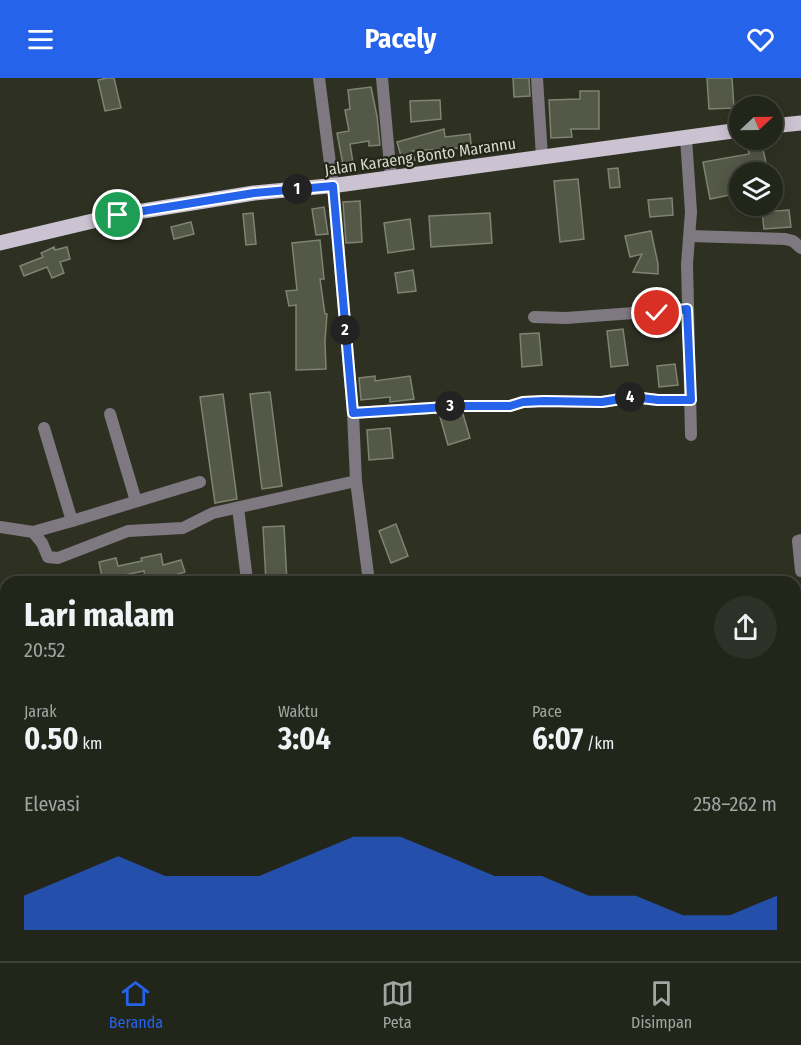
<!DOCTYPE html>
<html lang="id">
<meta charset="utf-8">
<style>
body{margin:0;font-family:"Fira Sans Condensed",sans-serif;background:#2e3127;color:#f1f3f6;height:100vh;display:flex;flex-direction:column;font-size:22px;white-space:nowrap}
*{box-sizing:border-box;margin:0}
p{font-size:20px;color:#a2a5a2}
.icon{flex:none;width:33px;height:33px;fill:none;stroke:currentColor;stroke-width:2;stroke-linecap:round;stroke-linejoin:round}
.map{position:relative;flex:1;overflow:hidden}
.sheet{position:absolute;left:0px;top:498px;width:801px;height:386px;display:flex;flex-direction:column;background:#22251a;border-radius:18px 18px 0 0;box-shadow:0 3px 15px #0003,0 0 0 2px #3f4239}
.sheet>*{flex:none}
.needle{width:39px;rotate:68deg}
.buttons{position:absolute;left:729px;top:18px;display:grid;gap:12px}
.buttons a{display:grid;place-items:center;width:54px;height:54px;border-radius:50%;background:#22251a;box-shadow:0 3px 15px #0003,0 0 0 2px #3f4239;font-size:30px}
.pin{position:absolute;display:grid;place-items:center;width:51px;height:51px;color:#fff;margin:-26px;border:3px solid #fff;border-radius:50%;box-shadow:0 2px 6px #0007}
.km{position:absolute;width:30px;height:30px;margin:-15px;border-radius:50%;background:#222;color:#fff;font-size:16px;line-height:30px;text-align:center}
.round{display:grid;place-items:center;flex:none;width:63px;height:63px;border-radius:32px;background:#2e3127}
.summary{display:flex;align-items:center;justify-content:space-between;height:102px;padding:0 24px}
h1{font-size:33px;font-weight:700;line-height:45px}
.metrics{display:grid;grid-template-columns:repeat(3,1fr);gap:9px;height:102px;padding:6px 24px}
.metrics div{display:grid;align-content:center}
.metrics b{font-size:30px;font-weight:700}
.metrics small{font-size:16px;font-weight:400}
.metrics p{font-size:16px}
.chart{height:168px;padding:12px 24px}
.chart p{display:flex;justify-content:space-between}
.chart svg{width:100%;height:108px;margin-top:6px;fill:#2563eb;opacity:.7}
header{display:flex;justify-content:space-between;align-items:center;height:78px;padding:0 24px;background:#2563eb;color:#fff;font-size:27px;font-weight:700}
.tab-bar{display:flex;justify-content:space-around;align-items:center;height:84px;border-top:2px solid #3f4239;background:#22251a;font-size:16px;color:#a2a5a2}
.tab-bar a{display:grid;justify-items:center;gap:3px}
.tab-bar .selected{color:#2563eb}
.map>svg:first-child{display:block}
.building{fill:#545847;stroke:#7f8371;stroke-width:1.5}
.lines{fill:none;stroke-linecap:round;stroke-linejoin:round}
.minor{stroke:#7e7980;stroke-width:12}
.major{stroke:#ccc3d2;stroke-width:15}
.route-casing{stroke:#fff;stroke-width:12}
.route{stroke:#2563eb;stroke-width:8}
.labels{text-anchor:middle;stroke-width:4.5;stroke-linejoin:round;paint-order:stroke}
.street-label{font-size:16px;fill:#d6d9cf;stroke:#242718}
</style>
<header><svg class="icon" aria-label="menu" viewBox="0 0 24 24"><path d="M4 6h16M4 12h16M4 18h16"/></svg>Pacely<svg class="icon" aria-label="heart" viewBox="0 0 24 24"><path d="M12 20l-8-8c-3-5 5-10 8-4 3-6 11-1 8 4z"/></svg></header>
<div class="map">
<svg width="801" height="883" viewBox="0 0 801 883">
<rect width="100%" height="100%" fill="#2e3122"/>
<g class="building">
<polygon points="107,0 114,0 121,30 105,33 98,2"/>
<polygon points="513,0 529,0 530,18 514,19"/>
<polygon points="707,0 732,0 734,30 709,31"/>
<polygon points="371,9 377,38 380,67 369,68 369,63 350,66 353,85 343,87 337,55 349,53 345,32 350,31 348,12"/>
<polygon points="580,13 599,13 599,51 571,51 572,59 551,60 549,22 580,21"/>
<polygon points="440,22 441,41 411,44 410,23"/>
<polygon points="444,51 445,59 470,56 472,76 461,77 460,70 412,73 415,82 403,85 397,64"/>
<polygon points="761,62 766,85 744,89 745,94 740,94 740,115 710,121 703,84 749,76 747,65"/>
<polygon points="618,90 620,109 610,110 608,91"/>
<polygon points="578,101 584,161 560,164 554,103"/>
<polygon points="672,120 673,137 650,139 648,122"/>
<polygon points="360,123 362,164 346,165 343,124"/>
<polygon points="324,129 328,156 316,157 312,131"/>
<polygon points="789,132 791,149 764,151 762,134"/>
<polygon points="253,135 256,166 246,167 243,136"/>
<polygon points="490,135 492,165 431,169 429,138"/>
<polygon points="410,141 414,171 388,175 384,145"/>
<polygon points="191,144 194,156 174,161 171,149"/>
<polygon points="651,153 658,186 658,196 633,194 642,176 630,179 625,158"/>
<polygon points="320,162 324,201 320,201 325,236 327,236 325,263 326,291 296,292 296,227 289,228 286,213 297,212 292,165"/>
<polygon points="54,169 55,172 67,169 70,181 60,184 64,195 52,200 47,189 24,198 20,188 43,179 41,175"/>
<polygon points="413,192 416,213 398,215 395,195"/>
<polygon points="623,251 628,287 611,289 607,253"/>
<polygon points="539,255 542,287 522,289 520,256"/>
<polygon points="675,286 678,307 659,309 657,288"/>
<polygon points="375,298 375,303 410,298 414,321 390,324 390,319 361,322 359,300"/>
<polygon points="270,314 282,408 262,411 250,316"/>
<polygon points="223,316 237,421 215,425 200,319"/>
<polygon points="463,336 470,360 448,367 440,339"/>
<polygon points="390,350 393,380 369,382 367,352"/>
<polygon points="396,446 408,478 391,485 379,453"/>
<polygon points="284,448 287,504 266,504 263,449"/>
<polygon points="161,476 163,487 181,482 185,494 165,500 165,501 146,504 144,493 119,498 120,504 103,504 99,484 116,480 118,488 142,483 141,480"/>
</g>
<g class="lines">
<g class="minor">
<polyline points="319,0 333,108 353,335 356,403 369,504"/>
<polyline points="382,0 391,99"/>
<polyline points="537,0 542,79"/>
<polyline points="686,60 691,134 687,186 691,357"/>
<polyline points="690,158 785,161 793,163 801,170"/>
<polyline points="534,239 566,240 688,231"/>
<polyline points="353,335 462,328 510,328 523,324 544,323 602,324 633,319 658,322 691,322"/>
<polyline points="110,336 136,423"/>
<polyline points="238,430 247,502"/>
<polyline points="72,443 200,404"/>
<polyline points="0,449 33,454 42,465 48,479 58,480 128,453 183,450 213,435 356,403"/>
<polyline points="33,454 72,443 44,350"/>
<polyline points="801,462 798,463 801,493"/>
<polyline points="795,541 801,540"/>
<polyline points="0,654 6,652"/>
<polyline points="0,715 6,713"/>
<polyline points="0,756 6,794"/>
<polyline points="61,878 62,883"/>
<polyline points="120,878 121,883"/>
<polyline points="176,878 176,883"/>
<polyline points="414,878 415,883"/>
<polyline points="24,883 48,878"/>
</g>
<g class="major">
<polyline points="772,48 801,45"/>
<polyline points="0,165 118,137 254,115 338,107 740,52"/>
</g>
</g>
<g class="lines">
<g class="route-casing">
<polyline id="route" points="118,137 254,115 333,108 353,335 462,328 510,328 523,324 544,323 602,324 633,319 658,322 691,322 687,231 657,235"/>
</g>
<use href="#route" class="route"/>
</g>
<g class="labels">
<g class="street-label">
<text transform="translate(420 78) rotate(-8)" y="6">Jalan Karaeng Bonto Marannu</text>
</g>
</g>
</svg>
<div class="buttons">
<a><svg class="needle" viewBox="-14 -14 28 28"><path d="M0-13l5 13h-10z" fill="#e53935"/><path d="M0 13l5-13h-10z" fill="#a2a5a2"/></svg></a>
<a><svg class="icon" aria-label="layers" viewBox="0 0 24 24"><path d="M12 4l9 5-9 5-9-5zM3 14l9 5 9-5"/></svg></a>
</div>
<div class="pin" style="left:118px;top:137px;background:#1e9e55"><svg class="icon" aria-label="arrive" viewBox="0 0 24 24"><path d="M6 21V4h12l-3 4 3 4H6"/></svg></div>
<div class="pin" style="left:657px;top:235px;background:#d93025"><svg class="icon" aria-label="check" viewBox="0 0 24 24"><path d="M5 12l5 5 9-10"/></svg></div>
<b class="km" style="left:297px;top:111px">1</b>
<b class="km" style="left:345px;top:252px">2</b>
<b class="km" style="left:450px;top:328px">3</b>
<b class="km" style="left:630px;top:319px">4</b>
<section class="sheet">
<div class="summary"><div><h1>Lari malam</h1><p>20:52</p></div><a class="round"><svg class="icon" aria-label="share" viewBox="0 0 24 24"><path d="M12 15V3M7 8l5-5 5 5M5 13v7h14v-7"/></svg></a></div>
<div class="metrics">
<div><p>Jarak</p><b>0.50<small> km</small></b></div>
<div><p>Waktu</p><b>3:04</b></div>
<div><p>Pace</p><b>6:07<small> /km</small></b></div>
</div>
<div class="chart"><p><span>Elevasi</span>258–262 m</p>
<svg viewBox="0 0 160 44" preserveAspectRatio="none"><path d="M0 44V30L10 22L20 14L30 22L40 22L50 22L60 14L70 6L80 6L90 14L100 22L110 22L120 30L130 30L140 38L150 38L160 30V44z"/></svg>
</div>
</section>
</div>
<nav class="tab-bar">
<a class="selected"><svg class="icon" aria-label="home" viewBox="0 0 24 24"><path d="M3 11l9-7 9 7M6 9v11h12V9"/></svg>Beranda</a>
<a><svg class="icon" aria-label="map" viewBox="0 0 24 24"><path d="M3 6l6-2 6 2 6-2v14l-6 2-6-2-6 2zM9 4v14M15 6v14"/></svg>Peta</a>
<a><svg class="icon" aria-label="saved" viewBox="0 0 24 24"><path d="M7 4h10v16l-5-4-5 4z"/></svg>Disimpan</a>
</nav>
